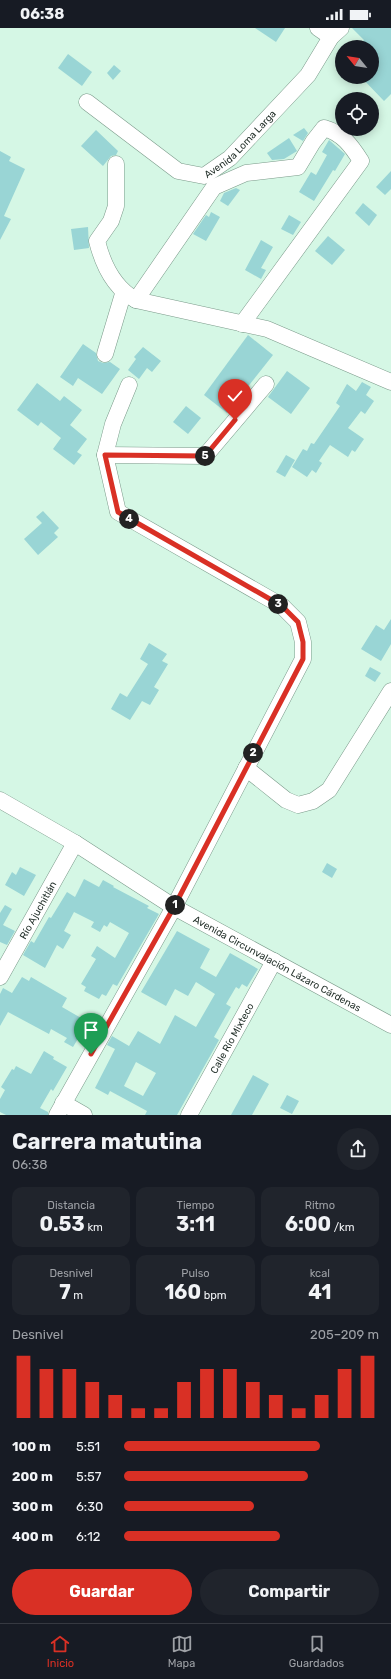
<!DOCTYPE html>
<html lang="es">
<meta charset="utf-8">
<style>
body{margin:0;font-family:Rubik,sans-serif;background:#20242c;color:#f1f3f6;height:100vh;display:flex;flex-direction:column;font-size:15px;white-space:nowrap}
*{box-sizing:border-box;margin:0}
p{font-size:13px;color:#9ea1a6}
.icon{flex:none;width:22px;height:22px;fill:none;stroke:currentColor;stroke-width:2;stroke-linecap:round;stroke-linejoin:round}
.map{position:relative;height:1087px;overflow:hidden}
.details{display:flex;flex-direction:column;background:#171b24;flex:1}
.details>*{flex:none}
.needle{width:26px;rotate:300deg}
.tools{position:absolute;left:335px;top:12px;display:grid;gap:8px}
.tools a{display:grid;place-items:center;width:44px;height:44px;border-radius:50%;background:#171b24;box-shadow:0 2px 10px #0003;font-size:20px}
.pin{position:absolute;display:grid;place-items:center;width:34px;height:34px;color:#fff;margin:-41px -17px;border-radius:50% 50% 50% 0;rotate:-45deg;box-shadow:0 0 4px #0007}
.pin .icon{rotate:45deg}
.km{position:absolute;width:20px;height:20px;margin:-10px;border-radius:50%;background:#222;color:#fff;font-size:11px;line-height:20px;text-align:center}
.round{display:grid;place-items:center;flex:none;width:42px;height:42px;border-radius:21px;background:#20242c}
.summary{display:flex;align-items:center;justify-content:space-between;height:68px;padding:0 12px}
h1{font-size:22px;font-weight:700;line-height:30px}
.stats{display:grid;grid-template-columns:repeat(3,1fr);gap:6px;height:68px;padding:4px 12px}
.stats div{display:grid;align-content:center;border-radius:10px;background:#20242c;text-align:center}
.stats b{font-size:20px;font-weight:700}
.stats small{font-size:11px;font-weight:400}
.stats p{font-size:11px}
.chart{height:112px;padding:8px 12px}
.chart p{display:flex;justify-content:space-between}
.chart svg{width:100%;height:72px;margin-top:4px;stroke:#d93025;stroke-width:6}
.cta{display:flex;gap:8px;margin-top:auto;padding:8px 12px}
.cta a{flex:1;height:46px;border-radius:24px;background:#d93025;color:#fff;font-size:16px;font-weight:700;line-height:46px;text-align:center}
.cta a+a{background:#20242c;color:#f1f3f6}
ul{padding:0 12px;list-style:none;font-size:13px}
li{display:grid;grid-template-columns:64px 48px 1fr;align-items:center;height:30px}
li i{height:10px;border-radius:5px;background:#d93025}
.status{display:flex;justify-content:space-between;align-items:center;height:28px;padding:0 20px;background:#171b24;direction:ltr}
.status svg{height:11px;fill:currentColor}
.tab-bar{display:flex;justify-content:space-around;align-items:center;height:56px;border-top:1px solid #363941;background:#171b24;font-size:11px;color:#9ea1a6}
.tab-bar a{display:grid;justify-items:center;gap:2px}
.tab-bar .selected{color:#d93025}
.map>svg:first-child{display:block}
.building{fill:#99d5d5;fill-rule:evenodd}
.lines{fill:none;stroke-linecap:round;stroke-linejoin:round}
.minor-casing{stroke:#7b9a8a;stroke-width:17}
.minor{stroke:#fff;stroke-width:16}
.route-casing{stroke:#fff;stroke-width:8}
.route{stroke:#d93025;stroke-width:5}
.labels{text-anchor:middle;stroke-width:3;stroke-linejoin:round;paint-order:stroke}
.street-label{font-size:10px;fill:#26332d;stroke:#f1fff7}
</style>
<div class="status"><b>06:38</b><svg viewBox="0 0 49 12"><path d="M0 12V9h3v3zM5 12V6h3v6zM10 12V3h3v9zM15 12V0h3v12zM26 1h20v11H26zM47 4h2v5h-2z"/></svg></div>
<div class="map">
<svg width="391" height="1087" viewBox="0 0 391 1087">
<rect width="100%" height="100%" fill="#d5f7e5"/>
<g class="building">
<polygon points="255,0 285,0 276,14"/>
<polygon points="352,0 391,0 391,66 384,73 361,49 372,49 372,19 357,19 364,12"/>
<polygon points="68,26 92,44 82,58 58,40"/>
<polygon points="114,37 121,43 113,52 107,45"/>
<polygon points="304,100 308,105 303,113 293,107"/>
<polygon points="96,102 118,123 116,127 111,128 103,138 81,118"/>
<polygon points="289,110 297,123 284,131 272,132 267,125"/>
<polygon points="329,112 345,126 335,143 333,142 314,173 299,164 311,144 316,147 327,127 322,124"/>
<polygon points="0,123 11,129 9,133 25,141 4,188 11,191 0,212"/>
<polygon points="391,143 391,161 385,167 376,159"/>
<polygon points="236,160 240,162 228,178 220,173 224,165"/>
<polygon points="363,175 377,187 369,198 355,185"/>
<polygon points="211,184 220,189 206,213 193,206 206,187 209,189"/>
<polygon points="289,187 301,194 293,207 281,201"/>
<polygon points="88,199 89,220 74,222 71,201"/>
<polygon points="328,208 345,222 332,237 315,223"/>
<polygon points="261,212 273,219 261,240 266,242 261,251 245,242"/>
<polygon points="248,307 273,327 227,385 204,367"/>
<polygon points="83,316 96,325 98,333 103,335 110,334 120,341 102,366 78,350 73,358 60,349"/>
<polygon points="143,319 161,333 152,344 147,340 139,351 128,342 136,331 134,329"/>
<polygon points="287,343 310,360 291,386 268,369"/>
<polygon points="362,354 371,359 366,367 374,373 365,386 361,383 348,400 364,411 355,424 352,422 348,429 330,417 319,433 322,435 316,445 312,442 307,449 292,439 303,421 307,423 311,415 314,416 340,378 336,375 347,356 356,363"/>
<polygon points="37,355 60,373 64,368 82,382 70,397 87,411 77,424 82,427 74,437 53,421 61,410 41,394 38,398 17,382"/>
<polygon points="186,378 201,390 188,406 173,394"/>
<polygon points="286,427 295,432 285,449 276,444"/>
<polygon points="43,483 59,500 54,505 58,509 38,527 24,511 42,495 36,489"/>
<polygon points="391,591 391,616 381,633 361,621 376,597 384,602"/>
<polygon points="149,615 167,626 162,633 168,636 154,659 159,662 150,677 142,673 130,692 111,681 120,665 127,669 148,636 140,631"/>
<polygon points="370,639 381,645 375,654 365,648"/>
<polygon points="327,835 337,841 332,850 322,844"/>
<polygon points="20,839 36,847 24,868 5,857 12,844 16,847"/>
<polygon points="84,851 99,859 103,852 114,858 113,859 149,878 147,880 159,886 117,958 113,956 106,968 102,966 99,971 84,963 86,959 81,956 96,931 91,928 97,918 115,930 129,905 110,894 107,899 104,897 100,904 91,899 94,894 74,884 64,903 71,907 63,921 57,917 45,940 23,927 31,913 34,915 49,889 51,890 67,864 75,869"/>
<polygon points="5,877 12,881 3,897 15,903 7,917 0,914 0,885"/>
<path d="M 177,903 L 210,921 L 200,940 L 216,949 L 230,925 L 258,941 L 247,959 L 242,956 L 239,961 L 236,959 L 226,976 L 231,979 L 214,1009 L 219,1012 L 177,1087 L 145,1087 L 147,1083 L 110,1063 L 108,1067 L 95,1060 L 115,1021 L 107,1017 L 112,1008 L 129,1018 L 138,1003 L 160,1016 L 175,987 L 196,999 L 215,966 L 196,954 L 188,968 L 175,961 L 166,978 L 141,964 ZM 136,1034 L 156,1045 L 143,1068 L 124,1058 Z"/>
<polygon points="22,949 29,953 31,949 67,970 62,979 88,994 73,1019 64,1014 67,1010 51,1001 49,1006 8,984 0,998 0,966 3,960 12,965"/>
<polygon points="44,1023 54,1029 53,1031 67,1039 53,1063 51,1061 40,1080 48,1084 48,1087 6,1087 0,1084 0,1071 5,1062 1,1059 12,1041 14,1042 16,1038 31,1046"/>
<polygon points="253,1047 269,1056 252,1087 231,1087"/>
<polygon points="287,1067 299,1073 292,1086 280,1080"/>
</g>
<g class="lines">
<g class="minor-casing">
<g id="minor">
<polyline points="318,0 331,9"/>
<path id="s1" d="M 87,74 L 178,143 L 204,148 L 230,130 L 308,47 L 331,9 L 341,0"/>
<path d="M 116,136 L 116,178 L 111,193 L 97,213 C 103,237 114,260 136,272 L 267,301 L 391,354"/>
<path d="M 136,272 L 214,159 L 246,145 L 298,139 L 313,114 L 324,100 C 342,105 351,117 361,133 L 242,296"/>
<polyline points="105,326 123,266"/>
<polyline points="105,427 205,428 266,356"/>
<polyline points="246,740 286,772 298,777 313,773 329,762 391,663"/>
<path id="s2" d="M 0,772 L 75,815 L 174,879 L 391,997"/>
<path id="s3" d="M 0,949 L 75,815"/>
<polyline points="63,1075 84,1087"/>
<polyline points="57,1087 174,879 303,631 303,614 298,594 282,578 118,484 105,427 113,396 129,357"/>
<path id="s4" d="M 189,1087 L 274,933"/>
</g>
</g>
<use href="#minor" class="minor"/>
</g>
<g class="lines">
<g class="route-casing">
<polyline id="route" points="91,1026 174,879 303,631 303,614 298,594 282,578 118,484 105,427 205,428 235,392"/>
</g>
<use href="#route" class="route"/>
</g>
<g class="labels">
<g class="street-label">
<text dy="4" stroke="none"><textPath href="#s1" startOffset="189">Avenida Loma Larga</textPath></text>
<text dy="4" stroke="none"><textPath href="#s3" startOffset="77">Río Ajuchitlán</textPath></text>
<text dy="4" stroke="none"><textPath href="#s2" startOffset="322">Avenida Circunvalación Lázaro Cárdenas</textPath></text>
<text dy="4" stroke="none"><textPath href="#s4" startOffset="88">Calle Río Mixteco</textPath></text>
</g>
</g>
</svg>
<div class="tools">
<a><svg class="needle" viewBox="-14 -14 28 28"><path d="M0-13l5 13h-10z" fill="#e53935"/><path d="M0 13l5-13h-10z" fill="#9ea1a6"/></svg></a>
<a><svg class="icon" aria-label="locate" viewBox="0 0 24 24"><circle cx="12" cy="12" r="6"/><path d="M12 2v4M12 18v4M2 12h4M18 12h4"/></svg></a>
</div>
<div class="pin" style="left:91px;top:1026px;background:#1e9e55"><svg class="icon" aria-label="arrive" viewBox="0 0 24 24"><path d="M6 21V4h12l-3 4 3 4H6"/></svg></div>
<div class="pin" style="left:235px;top:392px;background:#d93025"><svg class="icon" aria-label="check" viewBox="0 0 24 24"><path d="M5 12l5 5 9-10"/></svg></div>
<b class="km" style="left:175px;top:877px">1</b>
<b class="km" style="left:253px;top:725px">2</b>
<b class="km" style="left:278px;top:576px">3</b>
<b class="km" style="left:129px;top:491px">4</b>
<b class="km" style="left:205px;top:428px">5</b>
</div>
<section class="details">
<div class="summary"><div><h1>Carrera matutina</h1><p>06:38</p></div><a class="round"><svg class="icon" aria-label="share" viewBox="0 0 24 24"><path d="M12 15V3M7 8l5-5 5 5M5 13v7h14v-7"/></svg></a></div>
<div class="stats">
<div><p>Distancia</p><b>0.53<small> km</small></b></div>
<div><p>Tiempo</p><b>3:11</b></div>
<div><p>Ritmo</p><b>6:00<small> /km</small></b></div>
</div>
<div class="stats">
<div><p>Desnivel</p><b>7<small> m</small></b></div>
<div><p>Pulso</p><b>160<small> bpm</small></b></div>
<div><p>kcal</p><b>41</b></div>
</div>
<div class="chart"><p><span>Desnivel</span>205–209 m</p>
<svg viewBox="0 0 160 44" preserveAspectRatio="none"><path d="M5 44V6M15 44V14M25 44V14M35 44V22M45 44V30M55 44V38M65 44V38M75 44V22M85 44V14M95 44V14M105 44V22M115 44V30M125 44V38M135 44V30M145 44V14M155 44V6"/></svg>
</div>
<ul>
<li><b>100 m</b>5:51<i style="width:77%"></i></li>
<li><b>200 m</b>5:57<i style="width:72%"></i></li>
<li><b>300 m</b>6:30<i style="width:51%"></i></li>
<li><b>400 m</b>6:12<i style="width:61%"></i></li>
</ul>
<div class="cta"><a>Guardar</a><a>Compartir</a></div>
</section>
<nav class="tab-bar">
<a class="selected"><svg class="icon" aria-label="home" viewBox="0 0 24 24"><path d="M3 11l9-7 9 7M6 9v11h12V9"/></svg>Inicio</a>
<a><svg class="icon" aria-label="map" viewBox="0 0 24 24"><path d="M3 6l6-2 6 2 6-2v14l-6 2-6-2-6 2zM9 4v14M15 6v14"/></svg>Mapa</a>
<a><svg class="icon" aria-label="saved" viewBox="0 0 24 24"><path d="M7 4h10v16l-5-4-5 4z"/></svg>Guardados</a>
</nav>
